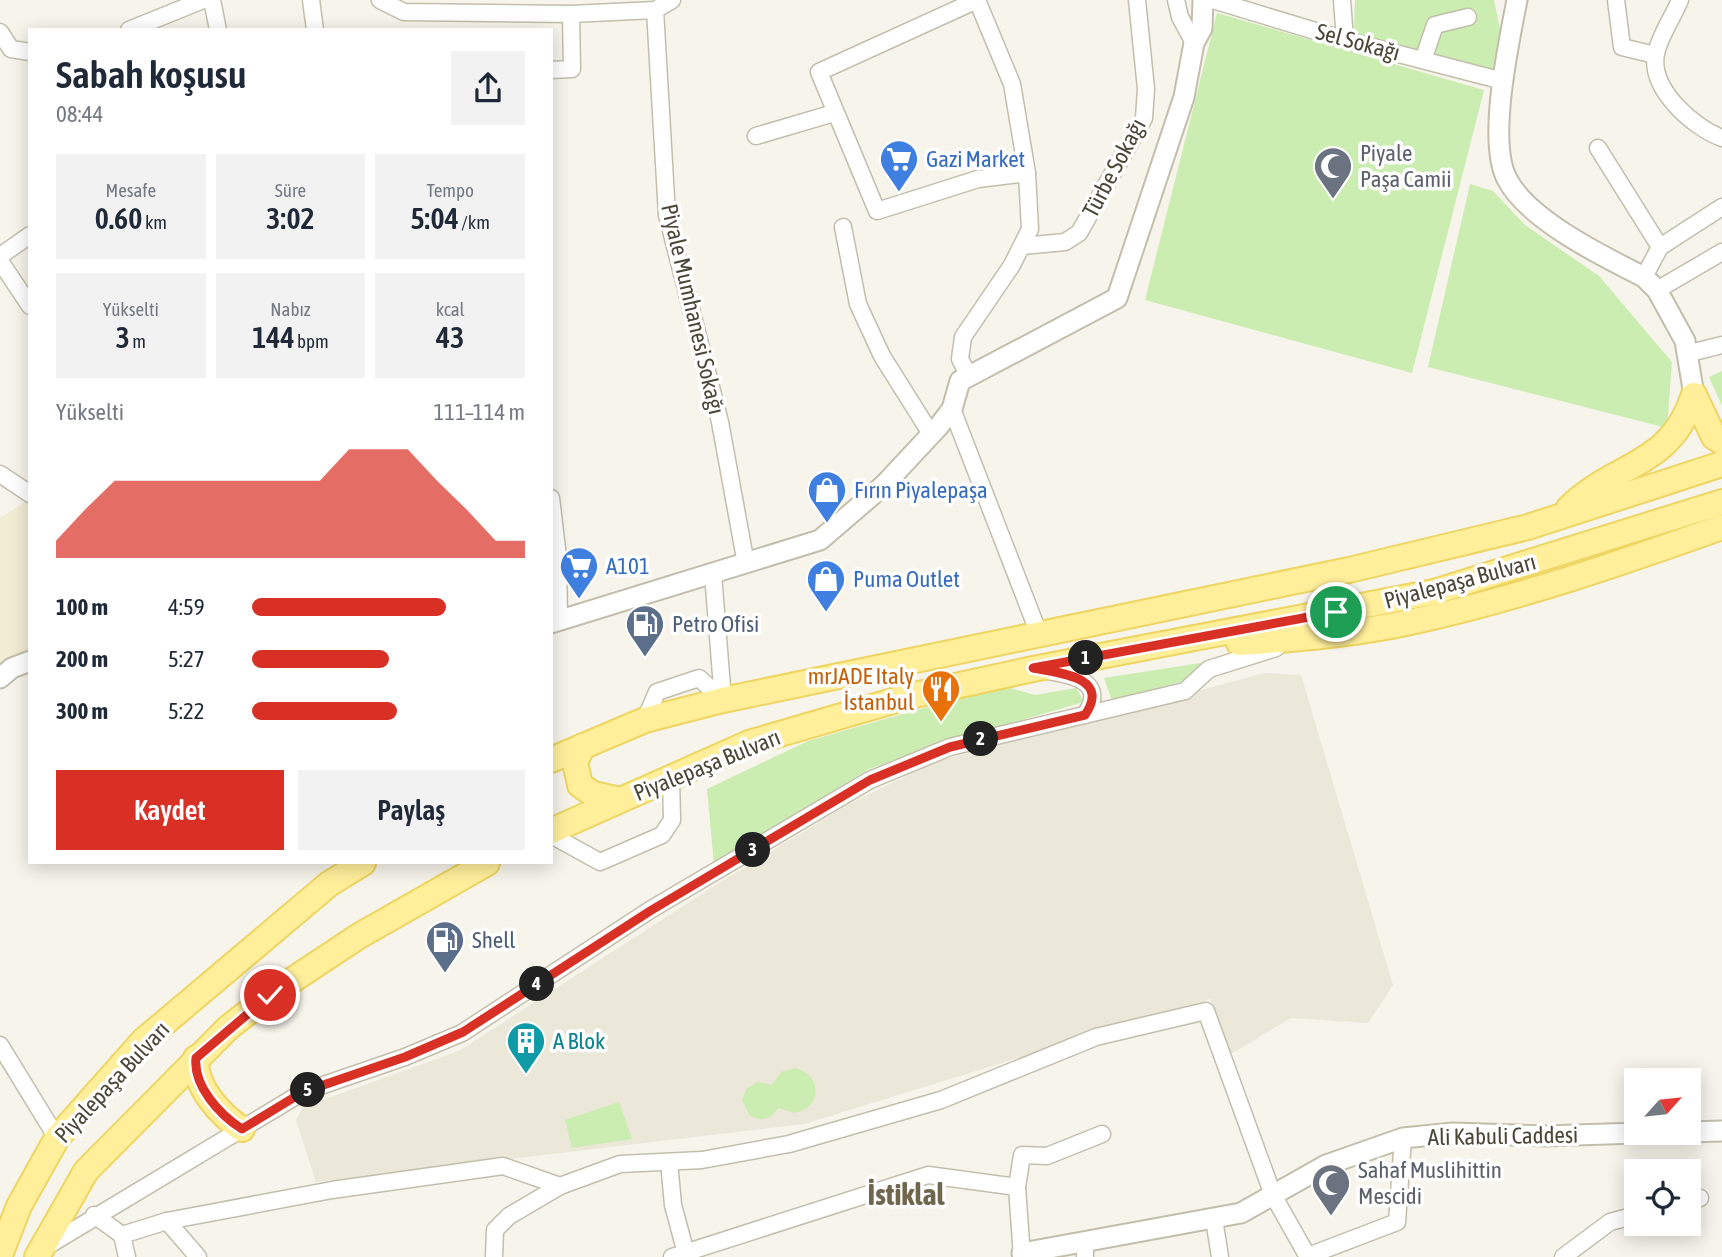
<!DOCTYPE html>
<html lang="tr">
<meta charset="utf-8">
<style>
body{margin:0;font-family:"Asap Condensed",sans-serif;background:#f2f2f3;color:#1f2937;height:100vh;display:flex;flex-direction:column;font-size:26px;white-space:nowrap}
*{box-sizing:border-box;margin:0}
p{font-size:23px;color:#747a83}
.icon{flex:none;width:38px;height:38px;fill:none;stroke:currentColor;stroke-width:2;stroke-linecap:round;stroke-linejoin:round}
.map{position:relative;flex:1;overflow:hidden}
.panel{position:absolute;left:28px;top:28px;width:525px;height:836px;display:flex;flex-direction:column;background:#fff;border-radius:0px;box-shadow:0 4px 18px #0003}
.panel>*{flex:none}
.needle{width:46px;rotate:63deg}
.tools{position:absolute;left:1624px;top:1068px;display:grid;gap:14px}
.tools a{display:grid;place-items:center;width:77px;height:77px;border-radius:0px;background:#fff;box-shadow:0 4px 18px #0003;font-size:35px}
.pin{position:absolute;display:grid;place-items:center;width:60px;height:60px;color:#fff;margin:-30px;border:4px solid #fff;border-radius:50%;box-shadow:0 2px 7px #0007}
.km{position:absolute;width:35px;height:35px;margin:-18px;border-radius:50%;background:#222;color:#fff;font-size:19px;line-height:35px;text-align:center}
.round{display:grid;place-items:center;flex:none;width:74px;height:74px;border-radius:0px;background:#f2f2f3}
.overview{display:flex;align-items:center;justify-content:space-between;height:119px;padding:0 28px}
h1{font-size:38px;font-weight:600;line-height:52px}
.stats{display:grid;grid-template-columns:repeat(3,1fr);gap:10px;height:119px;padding:7px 28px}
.stats div{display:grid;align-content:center;border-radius:0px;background:#f2f2f3;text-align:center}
.stats b{font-size:30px;font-weight:600}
.stats small{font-size:19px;font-weight:400}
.stats p{font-size:19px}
.chart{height:196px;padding:14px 28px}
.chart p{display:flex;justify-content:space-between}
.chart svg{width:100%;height:126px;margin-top:7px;fill:#d93025;opacity:.7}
.action{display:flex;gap:14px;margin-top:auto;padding:14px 28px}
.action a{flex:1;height:80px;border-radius:0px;background:#d93025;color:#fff;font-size:28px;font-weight:600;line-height:80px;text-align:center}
.action a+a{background:#f2f2f3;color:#1f2937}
ul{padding:0 28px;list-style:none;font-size:23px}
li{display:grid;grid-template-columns:112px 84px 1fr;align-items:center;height:52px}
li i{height:18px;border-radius:9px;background:#d93025}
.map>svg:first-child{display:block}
.residential{fill:#ebe7d9}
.education{fill:#f1ecd4}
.green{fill:#cbedb1}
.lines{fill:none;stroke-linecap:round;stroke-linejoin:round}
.minor-casing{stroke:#c3beac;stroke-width:19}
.tertiary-casing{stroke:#c3beac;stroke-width:23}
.primary-casing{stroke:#eed561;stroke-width:28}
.minor{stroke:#fff;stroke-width:16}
.tertiary{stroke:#fff;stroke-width:19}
.primary{stroke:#ffef9b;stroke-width:24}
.route-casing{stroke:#fff;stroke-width:14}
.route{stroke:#d93025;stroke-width:9}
.labels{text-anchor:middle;stroke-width:7;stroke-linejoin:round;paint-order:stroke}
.street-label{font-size:23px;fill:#4c4638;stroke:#fff}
.worship-label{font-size:23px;fill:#5b616d;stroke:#fff;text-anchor:start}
.shop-label{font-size:23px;fill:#366cbe;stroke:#fff;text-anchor:start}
.service-label{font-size:23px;fill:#4e5e75;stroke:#fff;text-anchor:start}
.food-label{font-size:23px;fill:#c56008;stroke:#fff;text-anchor:end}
.culture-label{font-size:23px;fill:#0d838f;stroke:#fff;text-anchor:start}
.district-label{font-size:30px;font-weight:bold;fill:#70664e;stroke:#fff}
</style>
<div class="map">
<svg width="1722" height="1257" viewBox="0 0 1722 1257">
<rect width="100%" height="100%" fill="#f7f4eb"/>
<polygon class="residential" points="1264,673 1301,675 1393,985 1368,1023 1291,1018 1231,1054 1210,999 804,1124 316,1182 296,1120 303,1107 459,1051 711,888 847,805 935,762"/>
<polygon class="education" points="30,499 30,649 0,668 0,518"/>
<g class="green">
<polygon points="1355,0 1494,0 1500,29 1493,69 1354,34"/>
<polygon points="1217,13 1484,90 1412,373 1145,300"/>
<polygon points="1470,184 1493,191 1525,225 1599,276 1672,362 1667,428 1428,367"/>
<polygon points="1722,371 1722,406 1709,377"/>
<polygon points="1207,662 1187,680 1112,701 1104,678"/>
<polygon points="1010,688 1035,695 1076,688 1084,702 938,744 867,770 714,865 707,789 808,741 941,703"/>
<path d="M 795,1068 C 822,1074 823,1107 795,1113 L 778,1108 C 772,1119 762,1122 750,1116 L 742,1100 L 747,1088 L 758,1082 L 772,1085 L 781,1072 Z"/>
<polygon points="619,1102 632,1139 572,1148 565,1120"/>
</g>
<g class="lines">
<g class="minor-casing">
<g id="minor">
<polyline points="212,0 218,30"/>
<polyline points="311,0 315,30"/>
<polyline points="380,0 404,12 571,14 655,10 672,0"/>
<polyline points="977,0 819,72 877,211 978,179 1027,173"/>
<polyline points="1176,0 1180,17 1194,43"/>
<polyline points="1213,0 1345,40 1503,81"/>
<polyline points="1342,0 1345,40"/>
<polyline points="1616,0 1622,47 1655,55"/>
<path d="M 1680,0 C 1673,17 1659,37 1656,54 C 1649,89 1694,128 1722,138"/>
<polyline points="655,10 667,215 720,422 746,564"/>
<polyline points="129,30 203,0"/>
<polyline points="0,32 11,49 30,52"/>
<polyline points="1423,60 1435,25 1468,17"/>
<polyline points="551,70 572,69 571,14"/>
<polyline points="756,136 834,113"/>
<polyline points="1598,148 1660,247"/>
<polyline points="843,227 858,304 882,356 931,434"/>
<polyline points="1022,246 1065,242 1079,233 1144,118 1146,89 1137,0"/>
<polyline points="0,256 30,235"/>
<polyline points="0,261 30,306"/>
<polyline points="1644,277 1660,247 1722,207"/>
<polyline points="1657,290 1722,252"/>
<polyline points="1686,354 1722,345"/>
<polyline points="969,376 960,359 963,337 1012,265 1030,229 1027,173 1012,84 977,0"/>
<polyline points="952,409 1039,634"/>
<polyline points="0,474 30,494"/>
<polyline points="551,498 558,557 559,621"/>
<polyline points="713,574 723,700"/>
<path d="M 1048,671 C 1075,675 1107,683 1085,715"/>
<polyline points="645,720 657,692 699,678 723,700"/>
<polyline points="551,835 600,862 662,835 672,820 671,778"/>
<polyline points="0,1045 57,1138"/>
<polyline points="669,1162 673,1205 687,1257"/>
<polyline points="1689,1201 1700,1198"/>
<polyline points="94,1215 122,1235 167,1221 332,1190 503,1166 560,1186"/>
<polyline points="1214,1219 1220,1257"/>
<polyline points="167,1221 198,1257"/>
<polyline points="122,1235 127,1257"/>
<polyline points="1085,1242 1085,1257"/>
<polyline points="49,1245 303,1092 405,1057 462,1033 650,910 870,780 950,747 1185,691 1209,669 1276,648"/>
<polyline points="1308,1256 1397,1222 1403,1138"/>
<polyline points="494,1257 495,1230 509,1216 560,1186 620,1164 702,1160 789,1144 941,1100 1096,1037 1206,1011 1273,1195 1308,1257"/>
<polyline points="672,1257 928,1175 1017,1187"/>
<polyline points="1022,1257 1017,1187 1022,1155 1047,1156 1102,1134"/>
<polyline points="1563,1257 1610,1222 1636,1215"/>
</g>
</g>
<g class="tertiary-casing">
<g id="tertiary">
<path d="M 1517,0 C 1509,42 1487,141 1507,179 C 1528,220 1604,257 1644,277 L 1657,290 L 1685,341 L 1694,395"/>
<polyline points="551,623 820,540 884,485 939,426 952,409 960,381 1117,298 1184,97 1194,43 1202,28 1203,0"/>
<polyline points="0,678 12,668 30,661"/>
<polyline points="1689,1132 1722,1131"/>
<polyline points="1022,1253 1241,1213 1326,1165 1403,1138 1453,1133 1545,1136 1668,1132"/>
</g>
</g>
<g class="primary-casing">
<g id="primary">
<polyline points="1694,395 1714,437 1722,442"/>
<path d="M 1569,508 C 1617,461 1670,468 1694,395"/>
<path d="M 1239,643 C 1298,639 1357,634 1415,621 C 1519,598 1621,563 1722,527"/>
<polyline points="583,746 575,762 580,785 593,794 620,800"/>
<polyline points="551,760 645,720 723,700 1349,570 1528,527 1722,464"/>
<polyline points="551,831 749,743 910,696 1033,669 1434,592 1722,502"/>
<path d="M 196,1058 C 194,1086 220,1115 242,1129"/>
<polyline points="0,1255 19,1206 57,1138 143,1041 329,884 363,863"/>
<polyline points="37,1257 86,1171 228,1028 270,995 359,936 487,863"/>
</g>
</g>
<use href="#minor" class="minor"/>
<use href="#tertiary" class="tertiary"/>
<use href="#primary" class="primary"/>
</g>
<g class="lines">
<g class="route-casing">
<path id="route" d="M 270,995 L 196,1058 C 193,1086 220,1115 242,1129 L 303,1092 L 405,1057 L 463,1032 L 650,911 L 870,780 L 950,747 L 1085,715 C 1111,677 1060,673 1033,668 L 1336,612"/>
</g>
<use href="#route" class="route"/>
</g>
<defs>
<g id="supermarket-pin" transform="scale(2.0125)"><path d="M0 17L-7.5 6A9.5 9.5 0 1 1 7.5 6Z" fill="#3f7fe0" stroke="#fff"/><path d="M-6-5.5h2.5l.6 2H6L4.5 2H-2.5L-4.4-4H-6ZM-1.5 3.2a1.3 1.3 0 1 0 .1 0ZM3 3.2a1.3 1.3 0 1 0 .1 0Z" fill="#fff"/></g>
<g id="mosque-pin" transform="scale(2.0125)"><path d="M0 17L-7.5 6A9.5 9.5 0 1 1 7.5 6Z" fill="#6b7280" stroke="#fff"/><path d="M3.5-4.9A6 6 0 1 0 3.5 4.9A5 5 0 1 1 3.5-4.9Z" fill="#fff"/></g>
<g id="shop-pin" transform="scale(2.0125)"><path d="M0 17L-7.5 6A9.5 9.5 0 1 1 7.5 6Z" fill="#3f7fe0" stroke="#fff"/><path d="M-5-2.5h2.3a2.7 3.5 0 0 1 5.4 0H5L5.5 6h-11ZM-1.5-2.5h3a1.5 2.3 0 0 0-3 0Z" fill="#fff"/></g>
<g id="fuel-pin" transform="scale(2.0125)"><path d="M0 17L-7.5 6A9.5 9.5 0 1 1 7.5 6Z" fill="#5c6f8a" stroke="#fff"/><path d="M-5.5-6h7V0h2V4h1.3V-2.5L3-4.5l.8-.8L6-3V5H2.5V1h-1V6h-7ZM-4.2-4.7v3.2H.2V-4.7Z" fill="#fff"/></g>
<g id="restaurant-pin" transform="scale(2.0125)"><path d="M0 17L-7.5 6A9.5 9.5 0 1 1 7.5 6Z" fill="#e8710a" stroke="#fff"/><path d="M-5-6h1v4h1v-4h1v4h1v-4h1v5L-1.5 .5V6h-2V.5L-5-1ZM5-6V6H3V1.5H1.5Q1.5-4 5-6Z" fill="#fff"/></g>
<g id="building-pin" transform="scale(2.0125)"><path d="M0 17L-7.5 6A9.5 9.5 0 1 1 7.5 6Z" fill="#0f9aa8" stroke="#fff"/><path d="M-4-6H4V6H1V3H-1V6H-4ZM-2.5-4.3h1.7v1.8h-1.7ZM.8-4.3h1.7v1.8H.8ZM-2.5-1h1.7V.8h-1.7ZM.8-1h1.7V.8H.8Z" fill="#fff"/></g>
</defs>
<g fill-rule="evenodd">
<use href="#supermarket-pin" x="899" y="159"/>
<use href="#mosque-pin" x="1333" y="166"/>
<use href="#shop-pin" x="827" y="490"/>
<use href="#supermarket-pin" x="579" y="566"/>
<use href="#shop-pin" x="826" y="579"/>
<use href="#fuel-pin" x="645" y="624"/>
<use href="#restaurant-pin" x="941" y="689"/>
<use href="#fuel-pin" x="445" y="940"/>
<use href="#building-pin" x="526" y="1041"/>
<use href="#mosque-pin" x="1331" y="1183"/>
</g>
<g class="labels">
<g class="street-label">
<text transform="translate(1358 42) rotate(15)" y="8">Sel Sokağı</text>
<text transform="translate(1114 168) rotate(-62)" y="8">Türbe Sokağı</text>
<text transform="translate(693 309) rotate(77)" y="8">Piyale Mumhanesi Sokağı</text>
<text transform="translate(1460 581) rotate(-15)" y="8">Piyalepaşa Bulvarı</text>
<text transform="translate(707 765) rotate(-22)" y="8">Piyalepaşa Bulvarı</text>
<text transform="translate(112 1082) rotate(-47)" y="8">Piyalepaşa Bulvarı</text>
<text transform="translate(1503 1136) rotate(-1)" y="8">Ali Kabuli Caddesi</text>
</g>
<g class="worship-label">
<text x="1360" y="161">Piyale<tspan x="1360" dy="26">Paşa Camii</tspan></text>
<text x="1358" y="1178">Sahaf Muslihittin<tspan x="1358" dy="26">Mescidi</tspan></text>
</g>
<g class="shop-label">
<text x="926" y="167">Gazi Market</text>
<text x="854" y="498">Fırın Piyalepaşa</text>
<text x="606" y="574">A101</text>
<text x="853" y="587">Puma Outlet</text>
</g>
<g class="service-label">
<text x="672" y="632">Petro Ofisi</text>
<text x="472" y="948">Shell</text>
</g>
<g class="food-label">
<text x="914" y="684">mrJADE Italy<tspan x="914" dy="26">İstanbul</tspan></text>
</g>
<g class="culture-label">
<text x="553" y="1049">A Blok</text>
</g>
<g class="district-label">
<text x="906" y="1205">İstiklal</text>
</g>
</g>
</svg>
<div class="tools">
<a><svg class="needle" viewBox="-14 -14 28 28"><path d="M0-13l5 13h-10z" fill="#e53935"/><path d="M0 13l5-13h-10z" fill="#747a83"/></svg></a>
<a><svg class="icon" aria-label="locate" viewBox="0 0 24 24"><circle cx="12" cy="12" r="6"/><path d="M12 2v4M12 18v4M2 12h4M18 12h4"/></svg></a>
</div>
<div class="pin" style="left:1336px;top:612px;background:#1e9e55"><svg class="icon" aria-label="arrive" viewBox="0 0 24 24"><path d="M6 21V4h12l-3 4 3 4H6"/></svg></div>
<div class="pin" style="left:270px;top:995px;background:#d93025"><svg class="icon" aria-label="check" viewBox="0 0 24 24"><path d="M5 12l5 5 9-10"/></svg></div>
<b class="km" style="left:1086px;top:658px">1</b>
<b class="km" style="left:981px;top:739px">2</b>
<b class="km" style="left:753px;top:850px">3</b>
<b class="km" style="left:537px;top:984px">4</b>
<b class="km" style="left:308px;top:1090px">5</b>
<section class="panel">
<div class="overview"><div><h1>Sabah koşusu</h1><p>08:44</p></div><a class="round"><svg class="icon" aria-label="share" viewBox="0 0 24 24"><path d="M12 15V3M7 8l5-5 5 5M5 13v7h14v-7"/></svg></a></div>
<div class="stats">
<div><p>Mesafe</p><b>0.60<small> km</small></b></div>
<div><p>Süre</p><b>3:02</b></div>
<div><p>Tempo</p><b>5:04<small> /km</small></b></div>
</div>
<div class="stats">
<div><p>Yükselti</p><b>3<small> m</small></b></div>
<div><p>Nabız</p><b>144<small> bpm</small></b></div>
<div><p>kcal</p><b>43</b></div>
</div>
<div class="chart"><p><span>Yükselti</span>111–114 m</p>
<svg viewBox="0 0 160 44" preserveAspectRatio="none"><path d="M0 44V38L10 27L20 17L30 17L40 17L50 17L60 17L70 17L80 17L90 17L100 6L110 6L120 6L130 17L140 27L150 38L160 38V44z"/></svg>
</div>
<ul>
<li><b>100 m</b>4:59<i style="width:71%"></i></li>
<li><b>200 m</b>5:27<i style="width:50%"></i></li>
<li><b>300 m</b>5:22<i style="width:53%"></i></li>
</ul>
<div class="action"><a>Kaydet</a><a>Paylaş</a></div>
</section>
</div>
